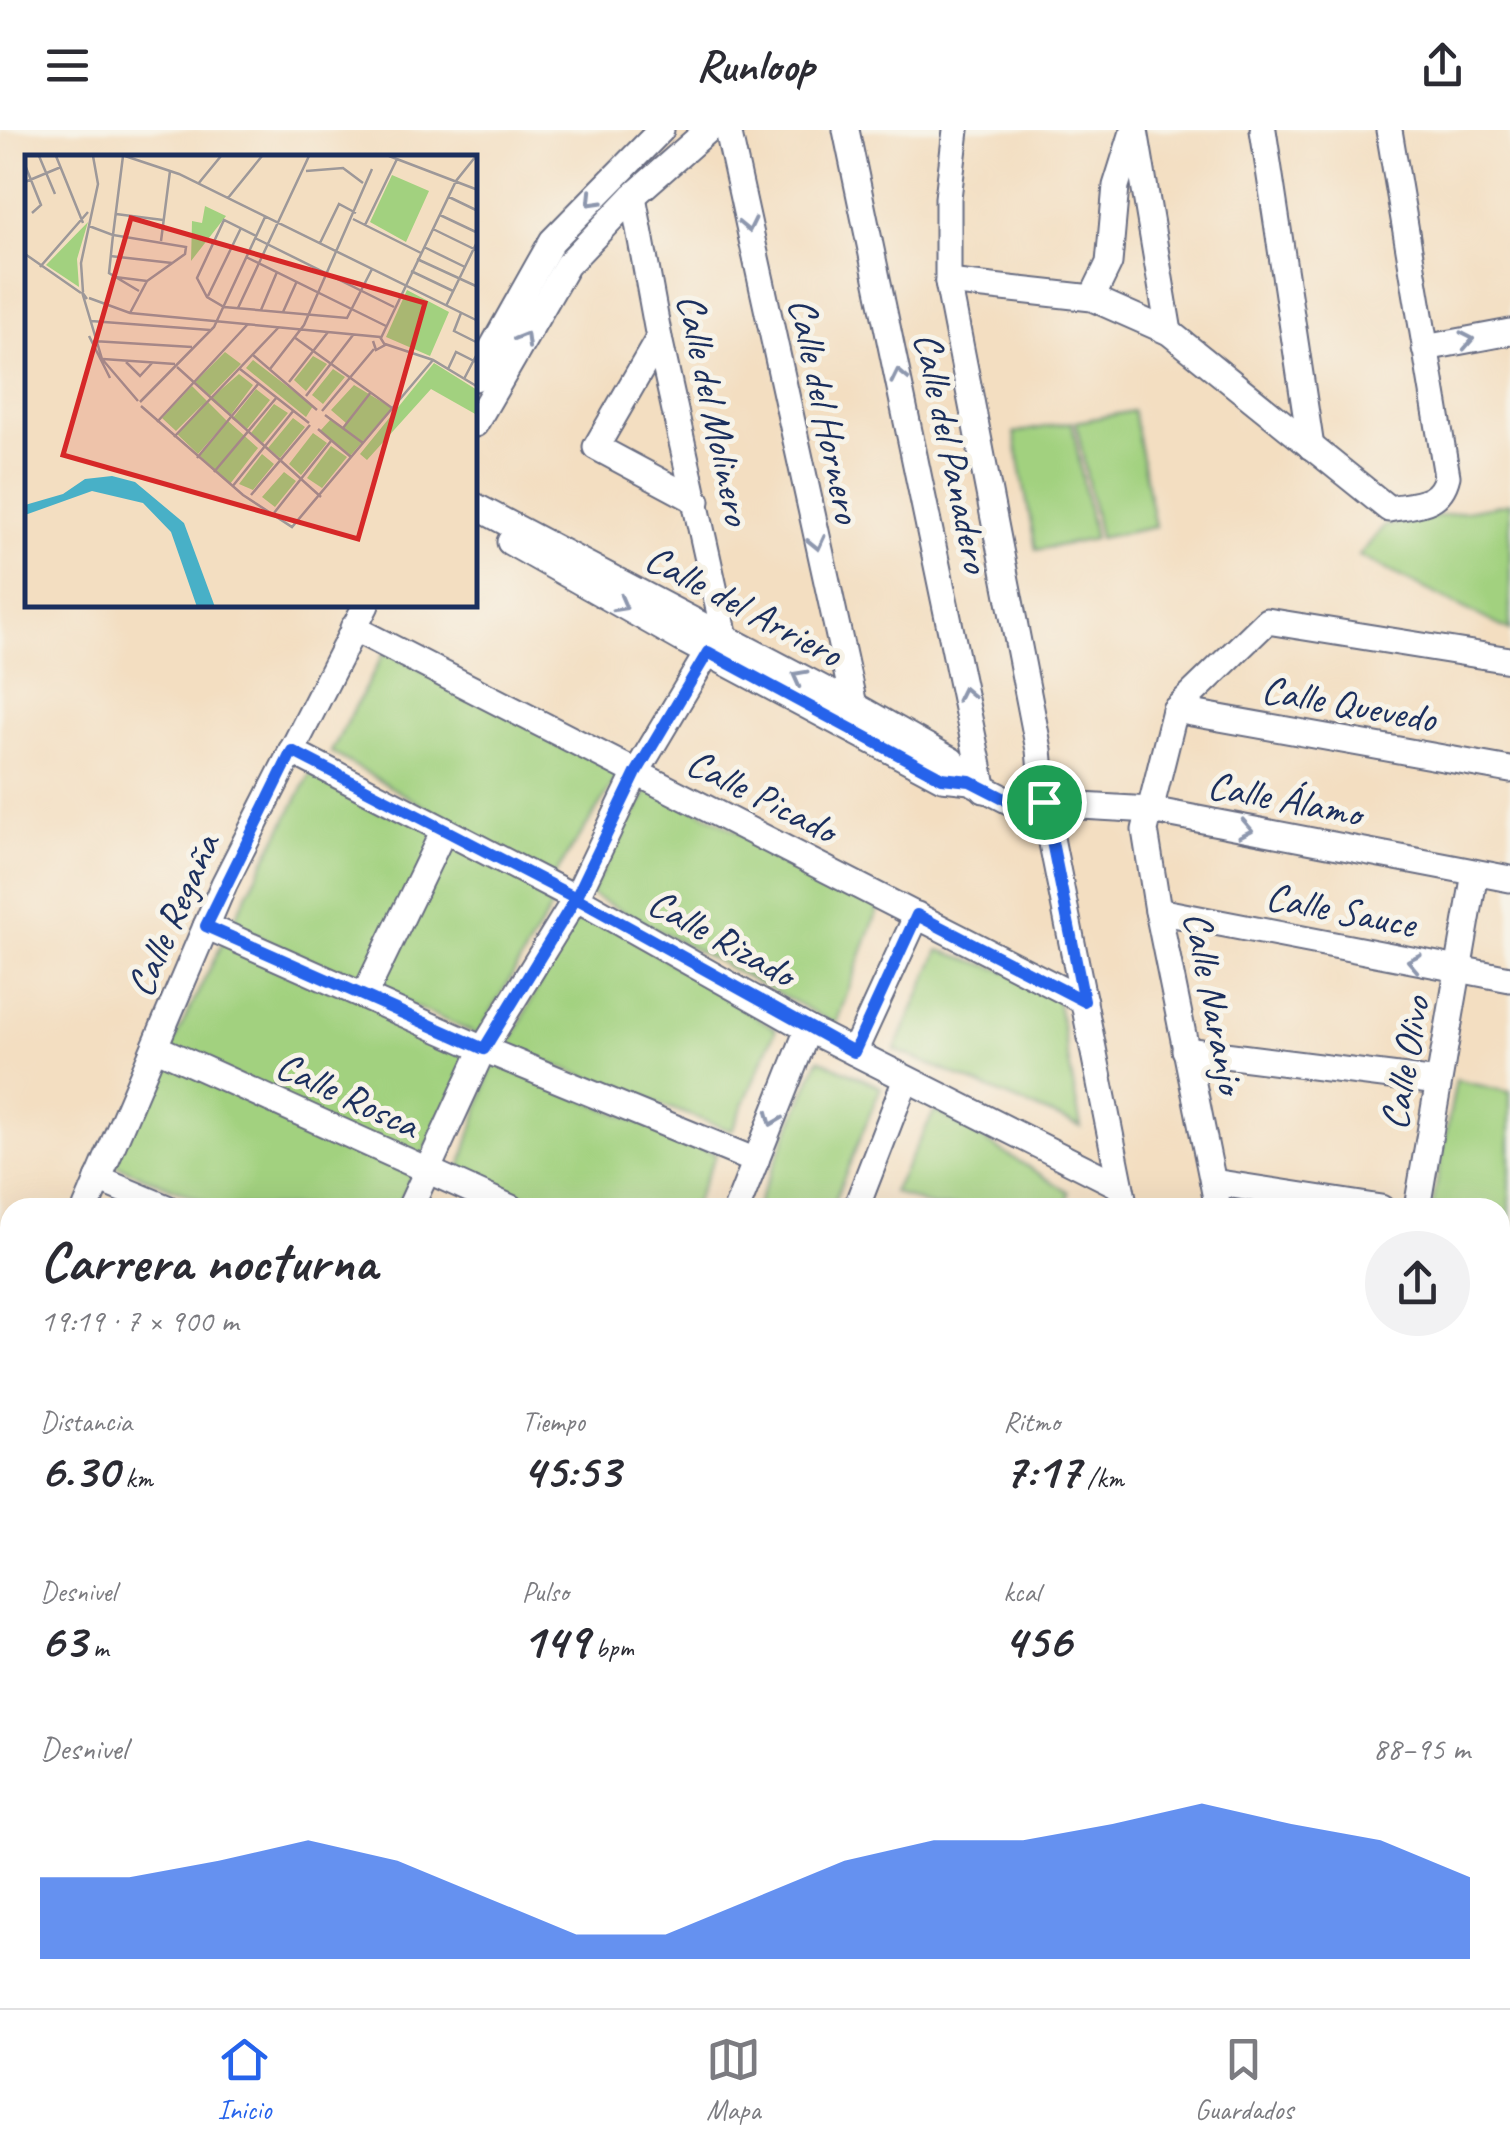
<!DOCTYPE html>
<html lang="es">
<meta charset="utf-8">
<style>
body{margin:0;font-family:Caveat,sans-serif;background:#f2f2f3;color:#2b2b33;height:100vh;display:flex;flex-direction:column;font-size:38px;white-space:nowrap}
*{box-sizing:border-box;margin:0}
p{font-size:32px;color:#7c7c81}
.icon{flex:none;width:55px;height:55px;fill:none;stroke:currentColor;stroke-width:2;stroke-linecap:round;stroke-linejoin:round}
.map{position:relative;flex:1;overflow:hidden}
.details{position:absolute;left:0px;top:1068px;width:1510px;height:812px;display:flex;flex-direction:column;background:#fff;border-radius:30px 30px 0 0;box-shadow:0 10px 40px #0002}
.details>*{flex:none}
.pin{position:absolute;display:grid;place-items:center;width:85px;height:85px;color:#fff;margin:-42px;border:5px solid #fff;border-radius:50%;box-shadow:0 2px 10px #0007}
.round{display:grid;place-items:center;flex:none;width:105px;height:105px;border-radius:52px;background:#f2f2f3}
.overview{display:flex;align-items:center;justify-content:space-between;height:170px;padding:0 40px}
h1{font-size:55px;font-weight:700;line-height:75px}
.metrics{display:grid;grid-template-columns:repeat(3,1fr);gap:15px;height:170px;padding:10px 40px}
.metrics div{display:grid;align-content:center}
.metrics b{font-size:50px;font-weight:700}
.metrics small{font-size:28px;font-weight:400}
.metrics p{font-size:28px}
.chart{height:280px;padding:20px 40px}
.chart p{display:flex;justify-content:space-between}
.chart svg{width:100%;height:180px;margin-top:10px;fill:#2563eb;opacity:.7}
header{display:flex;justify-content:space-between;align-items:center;height:130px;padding:0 40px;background:#fff;font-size:45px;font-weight:700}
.tabs{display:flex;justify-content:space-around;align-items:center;height:140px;border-top:2px solid #e1e1e2;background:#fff;font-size:28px;color:#7c7c81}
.tabs a{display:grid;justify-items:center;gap:5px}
.tabs .on{color:#2563eb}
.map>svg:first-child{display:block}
.built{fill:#f7d1c6}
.green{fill:#a2d17f;stroke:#5e806e;stroke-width:2.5}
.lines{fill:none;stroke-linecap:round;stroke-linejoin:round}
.minor-casing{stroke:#676c81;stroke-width:29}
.minor{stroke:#fff;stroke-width:25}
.oneway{stroke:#8d97ae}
.route-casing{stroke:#fff;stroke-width:20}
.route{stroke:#2563eb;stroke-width:12}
.labels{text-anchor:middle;stroke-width:10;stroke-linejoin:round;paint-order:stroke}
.street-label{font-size:40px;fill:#1b2f5e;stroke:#f7f3e8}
.inset-road{fill:none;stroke:#9d9899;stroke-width:2.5}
.view{fill:#d62828;fill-opacity:0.15;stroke:#d62828;stroke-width:5}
.inset-edge{fill:none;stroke:#1b2f5e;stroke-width:5}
</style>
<header><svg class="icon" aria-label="menu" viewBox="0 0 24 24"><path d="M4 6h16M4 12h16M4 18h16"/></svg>Runloop<svg class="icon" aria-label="share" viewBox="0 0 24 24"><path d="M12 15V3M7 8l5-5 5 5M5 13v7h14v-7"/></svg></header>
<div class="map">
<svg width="1510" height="1878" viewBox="0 0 1510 1878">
<rect width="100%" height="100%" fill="#f7f3e8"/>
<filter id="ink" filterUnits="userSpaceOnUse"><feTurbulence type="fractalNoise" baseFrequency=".01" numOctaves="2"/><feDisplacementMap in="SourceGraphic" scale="20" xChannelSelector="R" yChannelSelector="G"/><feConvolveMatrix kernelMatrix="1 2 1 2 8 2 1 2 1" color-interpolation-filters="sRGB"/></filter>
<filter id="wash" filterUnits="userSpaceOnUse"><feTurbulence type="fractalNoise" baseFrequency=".0048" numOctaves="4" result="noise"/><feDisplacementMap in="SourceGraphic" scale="40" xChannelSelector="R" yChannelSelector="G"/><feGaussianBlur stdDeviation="2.25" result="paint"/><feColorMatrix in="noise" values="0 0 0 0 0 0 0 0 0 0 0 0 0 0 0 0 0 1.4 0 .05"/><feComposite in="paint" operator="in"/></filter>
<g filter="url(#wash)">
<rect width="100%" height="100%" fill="#f3dec1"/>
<polygon class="built" points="888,1870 1155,1870 1154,1878 908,1878"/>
<g class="green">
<polygon points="1133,281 1155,397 1099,408 1076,292"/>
<polygon points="1072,292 1094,409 1036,420 1014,303"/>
<polygon points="1510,373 1510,501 1359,426 1384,396"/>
<polygon points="385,521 621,642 551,751 331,622"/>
<polygon points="314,637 559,764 478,905 231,795"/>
<polygon points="651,655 879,777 836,894 590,764"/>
<polygon points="578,774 776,899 732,1001 508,918"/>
<polygon points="227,804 477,915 398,1077 218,1077 113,1034"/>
<polygon points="939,820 1055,857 1081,997 895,920"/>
<polygon points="819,929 881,957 832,1077 756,1077"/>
<polygon points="493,932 716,1024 693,1077 551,1077 460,1039"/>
<polygon points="1456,950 1510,962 1510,1102 1500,1100 1500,1078 1432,1077"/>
<polygon points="935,980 1069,1062 1067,1077 933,1077 893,1062"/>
<polygon points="1500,1740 1510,1741 1510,1878 1214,1878 1215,1870 1500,1870"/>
<polygon points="629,1870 817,1870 837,1878 646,1878"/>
</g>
</g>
<g filter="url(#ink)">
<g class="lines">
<g class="minor-casing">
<g id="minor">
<polyline points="728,0 854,575"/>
<polyline points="846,0 984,660"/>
<polyline points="956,0 948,68 948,152 1039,620 1044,673 1125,1078"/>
<polyline points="1135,0 1169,202"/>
<polyline points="1263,0 1311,317"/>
<polyline points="633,66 659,208 725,507"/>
<path d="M 948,152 L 1092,168 L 1169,202 L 1389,379 C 1416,374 1440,376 1447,346 L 1389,0"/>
<polyline points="1092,168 1109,133 1116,56 1132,5"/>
<polyline points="659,208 596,317 697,371"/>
<polyline points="1425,218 1510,202"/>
<polyline points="475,248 552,111 661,0"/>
<polyline points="475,294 567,135 633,66 708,0"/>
<polyline points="475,376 854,575 951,630 970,651 1011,672 1151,680 1510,749"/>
<polyline points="510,412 687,512 942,648 970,651"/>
<polyline points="353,498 1084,871"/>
<polyline points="1175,580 1510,640"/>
<polyline points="291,621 576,768 808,899 1118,1055"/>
<polyline points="1158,781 1510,849"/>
<polyline points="206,796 483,919 756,1031"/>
<polyline points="364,866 444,700"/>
<polyline points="155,917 511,1078"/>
<polyline points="1185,920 1438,952"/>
<polyline points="854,922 917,785"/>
<polyline points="98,1049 167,1078"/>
<polyline points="1213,1052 1381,1078"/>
<polyline points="86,1078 224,754 366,475"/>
<polyline points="410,1078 483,919 576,768 636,643 708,522"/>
<polyline points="737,1078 808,899"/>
<polyline points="856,1078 906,949"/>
<polyline points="1218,1078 1158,781 1145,700 1175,580 1267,491 1510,530"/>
<polyline points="1417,1078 1475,743"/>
<polyline points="1500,1244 1510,1246"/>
<polyline points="1500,1336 1510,1280"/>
<polyline points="0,1372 10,1348"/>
<polyline points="1500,1487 1510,1489"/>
<polyline points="0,1492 10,1498"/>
<polyline points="1500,1710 1510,1711"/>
<polyline points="856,1870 875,1878"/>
<polyline points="1168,1878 1169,1870"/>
<polyline points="1195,1878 1196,1870"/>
</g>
</g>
<use href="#minor" class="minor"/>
</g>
<defs><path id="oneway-chevron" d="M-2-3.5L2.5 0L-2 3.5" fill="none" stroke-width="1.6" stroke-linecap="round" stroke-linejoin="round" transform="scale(2.5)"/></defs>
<g class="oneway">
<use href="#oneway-chevron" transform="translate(593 70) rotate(134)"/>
<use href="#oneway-chevron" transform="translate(748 95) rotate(78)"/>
<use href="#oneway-chevron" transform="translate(524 209) rotate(-60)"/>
<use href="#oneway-chevron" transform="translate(1467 210) rotate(-11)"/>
<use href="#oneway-chevron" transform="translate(899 246) rotate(-102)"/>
<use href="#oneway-chevron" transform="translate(817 413) rotate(77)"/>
<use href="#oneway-chevron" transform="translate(621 475) rotate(29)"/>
<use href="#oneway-chevron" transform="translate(799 547) rotate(-152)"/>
<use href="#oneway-chevron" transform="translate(965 564) rotate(-102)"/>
<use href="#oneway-chevron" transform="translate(1246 699) rotate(11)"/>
<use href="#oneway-chevron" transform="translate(1414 832) rotate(-169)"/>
<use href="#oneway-chevron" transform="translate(773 989) rotate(112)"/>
</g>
</g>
<g class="lines" filter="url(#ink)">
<g class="route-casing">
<polyline id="route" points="1044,672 1011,672 970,651 942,648 708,522 636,643 576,768 292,621 206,796 484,919 576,768 854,922 917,785 1084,871 1044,672"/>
</g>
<use href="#route" class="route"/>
</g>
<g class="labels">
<g class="street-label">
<text transform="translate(715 279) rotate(78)" y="14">Calle del Molinero</text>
<text transform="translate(826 280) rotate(78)" y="14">Calle del Hornero</text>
<text transform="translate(953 322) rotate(78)" y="14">Calle del Panadero</text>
<text transform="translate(744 475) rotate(28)" y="14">Calle del Arriero</text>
<text transform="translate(1349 573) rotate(10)" y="14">Calle Quevedo</text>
<text transform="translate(762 665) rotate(27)" y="14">Calle Picado</text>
<text transform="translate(1285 668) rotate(11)" y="14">Calle Álamo</text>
<text transform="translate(1341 779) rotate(11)" y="14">Calle Sauce</text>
<text transform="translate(172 785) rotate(-66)" y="14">Calle Regaña</text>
<text transform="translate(722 807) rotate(29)" y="14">Calle Rizado</text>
<text transform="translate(1215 872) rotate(79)" y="14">Calle Naranjo</text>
<text transform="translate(1404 933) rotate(-80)" y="14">Calle Olivo</text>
<text transform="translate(348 964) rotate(25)" y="14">Calle Rosca</text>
</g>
</g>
<g transform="translate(25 25)">
<rect width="452" height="452" fill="#f3dec1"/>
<path d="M 367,20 L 404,36 L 381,87 L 345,67 ZM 180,51 L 201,61 L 166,106 L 167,66 L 177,68 ZM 63,67 L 52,104 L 54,132 L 21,110 ZM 382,135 L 424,157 L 405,201 L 361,182 ZM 200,197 L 216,209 L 184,242 L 170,227 ZM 288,201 L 302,209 L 281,236 L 269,225 ZM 228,205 L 288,251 L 281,262 L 221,213 ZM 409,208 L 452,235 L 452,260 L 406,234 L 342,305 L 335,299 ZM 308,214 L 320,222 L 298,249 L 287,240 ZM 214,219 L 228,230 L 205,261 L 185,244 ZM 329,230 L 367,253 L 325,301 L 295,276 L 306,264 L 318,273 L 321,268 L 306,255 ZM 167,231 L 202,266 L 173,299 L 152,279 L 178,249 L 151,276 L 137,263 ZM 231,234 L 245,245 L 222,274 L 207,264 ZM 249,249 L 263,258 L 238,288 L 226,278 ZM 268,263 L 280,272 L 255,303 L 243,293 ZM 203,266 L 233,293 L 205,329 L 174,300 ZM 288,278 L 302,288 L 276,320 L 264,309 ZM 306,291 L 322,302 L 297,333 L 282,323 ZM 237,299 L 249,309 L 228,335 L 214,329 ZM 259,317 L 271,326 L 250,352 L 237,342 Z" fill="#a2d17f"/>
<path d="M 87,321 L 110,327 L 159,368 L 190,452 L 172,452 L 146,377 L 118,348 L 67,336 L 0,360 L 0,350 L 38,339 L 60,324 Z" fill="#48b0c7"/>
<path class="inset-road" d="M 14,1 L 30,39M 31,1 L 58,68M 98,1 L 88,80 L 161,92 L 160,99 L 122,126 L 105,158M 100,1 L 154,19 L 453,166M 364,1 L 453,35M 0,10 L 16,50 L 7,58M 281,16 L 318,13 L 338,28M 0,27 L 36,12M 173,29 L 196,1M 424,42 L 453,56M 203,43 L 237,1M 91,59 L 138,65M 415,60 L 453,78M 328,64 L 396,98M 340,70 L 372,4M 64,71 L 88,80 L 84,118 L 114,136M 408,74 L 451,95M 231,81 L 199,65 L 172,123 L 182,142 L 199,152 L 322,163 L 347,114M 230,83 L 369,152M 136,86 L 145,16M 295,88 L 314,49 L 331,58M 399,92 L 440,112M 0,99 L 56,138M 85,101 L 147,108M 221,102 L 361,171M 392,104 L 453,132M 15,112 L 63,57M 386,116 L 428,136M 90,122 L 122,126M 58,137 L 56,108 L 73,29 L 68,1M 183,141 L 216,73M 64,143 L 105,158 L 355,182 L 360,190 L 351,195 L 348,186M 62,144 L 57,137 L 77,204 L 113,246M 421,151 L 453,85M 213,153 L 284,1M 236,155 L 252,117M 258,157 L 272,126M 436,158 L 429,176 L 453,188M 66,166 L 185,175M 64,181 L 85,223M 269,182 L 367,253M 356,183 L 431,26 L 451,1M 68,186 L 167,192M 360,189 L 408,205 L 453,232M 228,200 L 292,255M 78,204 L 150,209M 101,207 L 115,221 L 127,208M 152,212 L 296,342M 215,214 L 284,268M 245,214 L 279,170 L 347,14M 423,214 L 431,197 L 453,208M 439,224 L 453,197M 264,227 L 303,177M 281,241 L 328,180M 115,247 L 189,172 L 240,62M 116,251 L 218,340 L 267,372 L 408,205M 297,256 L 349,194M 300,260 L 338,288M 132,267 L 223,169M 318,273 L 346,237M 293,274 L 326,302M 149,282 L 253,173M 172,303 L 234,228M 189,317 L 252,242M 207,332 L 269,255M 226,340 L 285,270M 249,358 L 306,286"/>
<path class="view" d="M 106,63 L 400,148 L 333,384 L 38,300 Z"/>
<rect width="452" height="452" class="inset-edge"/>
</g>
</svg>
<div class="pin" style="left:1044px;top:672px;background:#1e9e55"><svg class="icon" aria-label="arrive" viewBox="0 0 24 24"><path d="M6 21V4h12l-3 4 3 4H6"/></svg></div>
<section class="details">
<div class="overview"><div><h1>Carrera nocturna</h1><p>19:19 · 7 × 900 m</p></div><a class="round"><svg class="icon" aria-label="share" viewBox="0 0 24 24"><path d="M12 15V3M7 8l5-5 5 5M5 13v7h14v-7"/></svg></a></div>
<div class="metrics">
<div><p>Distancia</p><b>6.30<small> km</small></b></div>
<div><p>Tiempo</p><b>45:53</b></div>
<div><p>Ritmo</p><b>7:17<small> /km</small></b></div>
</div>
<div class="metrics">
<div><p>Desnivel</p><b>63<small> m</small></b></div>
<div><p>Pulso</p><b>149<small> bpm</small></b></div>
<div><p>kcal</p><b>456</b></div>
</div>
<div class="chart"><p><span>Desnivel</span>88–95 m</p>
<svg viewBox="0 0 160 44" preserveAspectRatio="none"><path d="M0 44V24L10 24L20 20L30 15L40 20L50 29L60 38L70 38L80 29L90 20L100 15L110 15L120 11L130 6L140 11L150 15L160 24V44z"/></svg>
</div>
</section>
</div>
<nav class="tabs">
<a class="on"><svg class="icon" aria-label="home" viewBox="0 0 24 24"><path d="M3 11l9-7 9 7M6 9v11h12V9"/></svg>Inicio</a>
<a><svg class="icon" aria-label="map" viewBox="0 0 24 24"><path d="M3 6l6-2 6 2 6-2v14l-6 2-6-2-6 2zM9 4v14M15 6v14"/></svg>Mapa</a>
<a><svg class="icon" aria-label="saved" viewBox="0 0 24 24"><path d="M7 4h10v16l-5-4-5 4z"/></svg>Guardados</a>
</nav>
